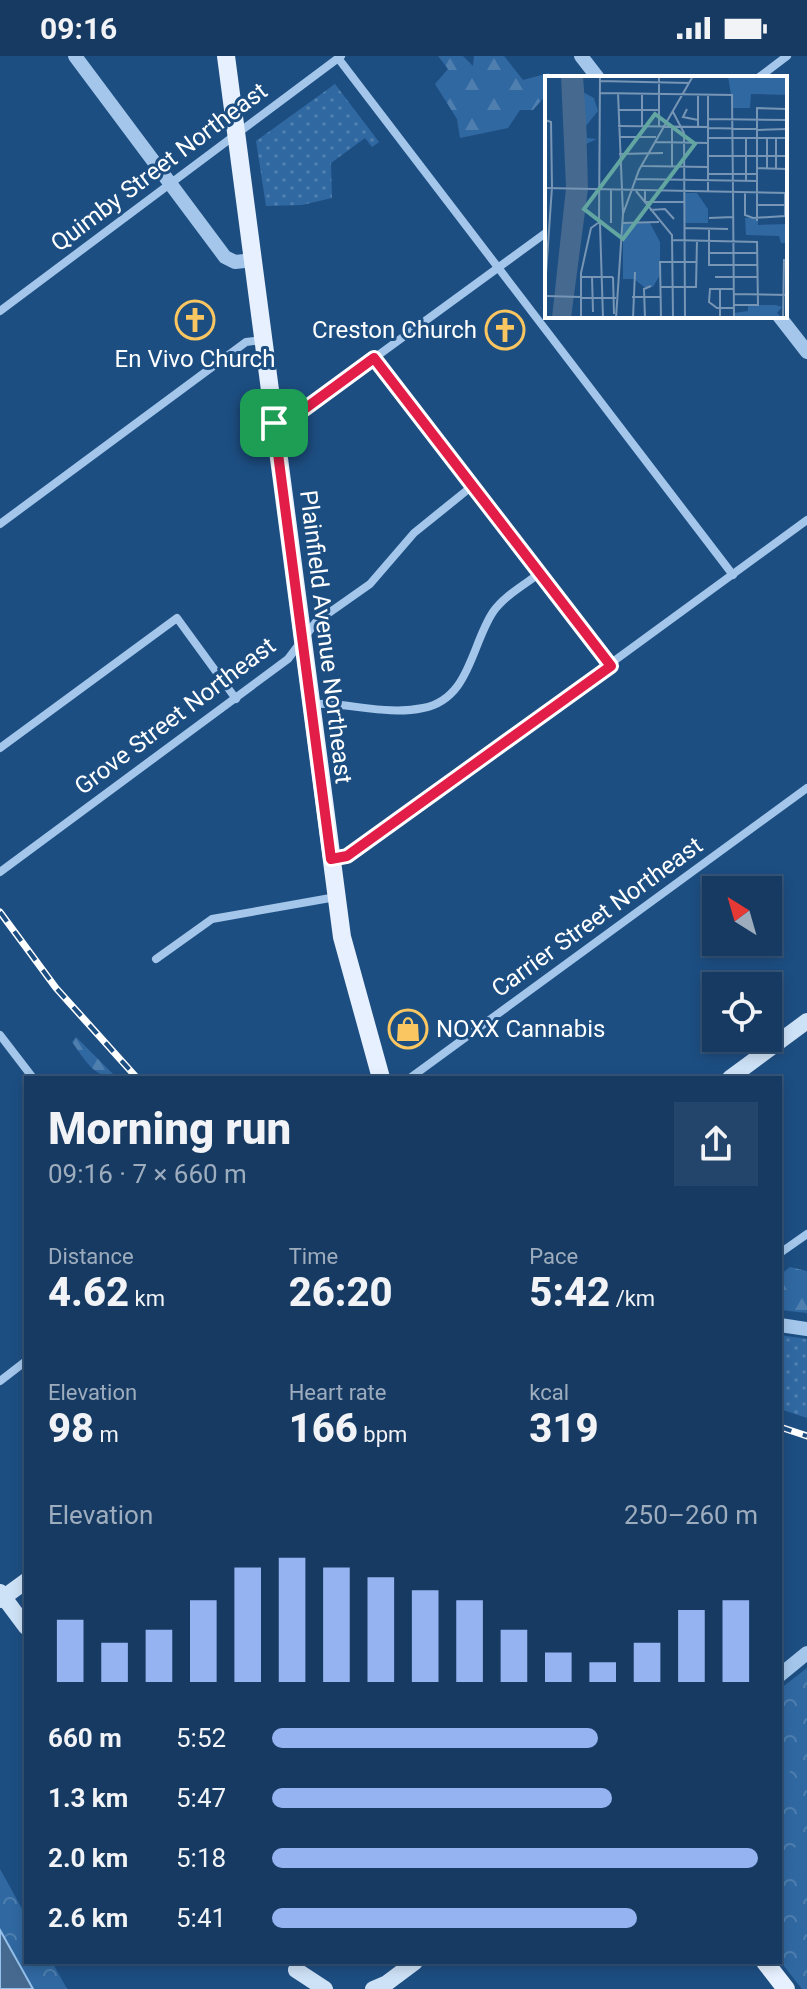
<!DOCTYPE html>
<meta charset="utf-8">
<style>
body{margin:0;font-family:Roboto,sans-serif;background:#23456b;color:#f1f3f6;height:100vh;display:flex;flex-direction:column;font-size:30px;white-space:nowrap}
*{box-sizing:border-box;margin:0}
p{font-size:26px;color:#9eadbe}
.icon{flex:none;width:44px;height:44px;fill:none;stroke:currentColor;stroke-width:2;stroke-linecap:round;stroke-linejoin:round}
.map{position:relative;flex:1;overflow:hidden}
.side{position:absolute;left:24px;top:1020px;width:758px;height:888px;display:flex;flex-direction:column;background:#163a62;border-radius:0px;box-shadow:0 4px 12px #0003,0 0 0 2px #355477}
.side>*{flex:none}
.needle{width:52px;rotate:323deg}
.tools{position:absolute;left:702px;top:820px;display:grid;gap:16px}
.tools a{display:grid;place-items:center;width:80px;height:80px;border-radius:0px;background:#163a62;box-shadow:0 4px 12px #0003,0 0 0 2px #355477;font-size:40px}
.pin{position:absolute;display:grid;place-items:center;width:68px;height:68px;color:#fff;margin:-34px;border-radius:16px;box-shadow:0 4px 12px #0006}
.round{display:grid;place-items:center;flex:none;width:84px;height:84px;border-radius:0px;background:#23456b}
.head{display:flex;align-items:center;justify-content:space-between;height:136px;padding:0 24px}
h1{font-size:44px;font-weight:800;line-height:60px}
.figures{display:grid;grid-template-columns:repeat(3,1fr);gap:12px;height:136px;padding:8px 24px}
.figures div{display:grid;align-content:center}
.figures b{font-size:40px;font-weight:800}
.figures small{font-size:22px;font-weight:400}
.figures p{font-size:22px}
.chart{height:224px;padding:16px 24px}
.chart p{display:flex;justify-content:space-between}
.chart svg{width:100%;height:144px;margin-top:8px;stroke:#95b2f1;stroke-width:6}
ul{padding:0 24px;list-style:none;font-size:26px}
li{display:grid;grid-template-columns:128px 96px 1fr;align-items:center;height:60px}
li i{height:20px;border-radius:10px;background:#95b2f1}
.status{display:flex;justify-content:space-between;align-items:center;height:56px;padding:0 40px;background:#163a62;direction:ltr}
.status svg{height:22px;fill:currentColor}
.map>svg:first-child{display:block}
.grass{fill:url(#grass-dots)}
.forest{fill:url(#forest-firs)}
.park{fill:url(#park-crowns)}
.pitch{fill:#3068a1}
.water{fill:#45698f;stroke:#96c1eb;stroke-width:2}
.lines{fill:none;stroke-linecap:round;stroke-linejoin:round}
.minor{stroke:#a3c6ea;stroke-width:8}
.tertiary{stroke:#a3c6ea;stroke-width:14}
.secondary{stroke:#cee2f7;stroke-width:16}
.primary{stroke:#e6f0fe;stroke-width:18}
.rail-casing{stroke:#fff;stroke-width:7}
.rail{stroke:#1d4e82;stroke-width:4;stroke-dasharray:12;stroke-linecap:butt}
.route-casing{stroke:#fff;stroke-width:16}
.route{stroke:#e11d48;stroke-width:10}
.labels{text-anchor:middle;stroke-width:6;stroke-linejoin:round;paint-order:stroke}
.street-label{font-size:24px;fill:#fff;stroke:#1d4e82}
.poi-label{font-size:24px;fill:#fff;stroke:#1d4e82;text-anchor:end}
.inset-road{fill:none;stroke:#7795b4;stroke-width:2}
.view{fill:#63a6a1;fill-opacity:0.15;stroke:#63a6a1;stroke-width:4}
.inset-edge{fill:none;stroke:#fff;stroke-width:4}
</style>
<div class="status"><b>09:16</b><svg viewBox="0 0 49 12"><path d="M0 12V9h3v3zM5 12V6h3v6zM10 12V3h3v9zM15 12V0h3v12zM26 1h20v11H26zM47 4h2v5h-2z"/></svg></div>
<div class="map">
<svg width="807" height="1933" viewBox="0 0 807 1933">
<defs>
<pattern id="grass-dots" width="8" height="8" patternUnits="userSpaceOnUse" patternTransform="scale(2)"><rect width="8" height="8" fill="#3068a1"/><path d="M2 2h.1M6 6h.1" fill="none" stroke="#4f7faf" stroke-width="1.8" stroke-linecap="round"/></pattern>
<pattern id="forest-firs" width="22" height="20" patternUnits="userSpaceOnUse" patternTransform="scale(2)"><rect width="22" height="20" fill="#3068a1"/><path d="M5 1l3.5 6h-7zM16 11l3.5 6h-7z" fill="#4f7faf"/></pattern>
<pattern id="park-crowns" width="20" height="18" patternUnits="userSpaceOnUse" patternTransform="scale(2)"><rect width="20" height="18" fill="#3068a1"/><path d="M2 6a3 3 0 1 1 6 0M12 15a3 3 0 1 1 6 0" fill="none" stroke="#4f7faf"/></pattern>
</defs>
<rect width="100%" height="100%" fill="#1d4e82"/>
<g class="grass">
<polygon points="335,28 379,86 372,91 365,82 331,107 332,142 302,149 266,150 256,85"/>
<polygon points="780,1279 807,1283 807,1362 780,1353"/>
</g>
<g class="forest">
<polygon points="438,0 463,0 473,10 474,0 504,0 523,24 549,17 554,22 547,22 547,38 533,54 520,54 508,72 460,82 457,63 435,28 448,13"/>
<path d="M 76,981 L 117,1022 C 94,1022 85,1004 72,986 Z"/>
<polygon points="790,1211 807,1215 807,1257 780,1254 780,1219"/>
</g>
<g class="park">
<polygon points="807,1612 807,1933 802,1933 780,1905 780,1633"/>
<polygon points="0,1813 26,1860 26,1906 52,1906 67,1933 33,1933 0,1874"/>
</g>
<g class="pitch">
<polygon points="786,1711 802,1732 792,1739 780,1724 780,1716"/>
<polygon points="787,1755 803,1776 794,1784 780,1766"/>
<polygon points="807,1780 807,1821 788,1798"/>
</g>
<polygon class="water" points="0,1874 33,1933 0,1933"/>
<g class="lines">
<g class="minor">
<polyline points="338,2 733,519"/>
<polyline points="758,22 787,0"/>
<polyline points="0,255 341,0"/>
<polyline points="374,302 611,610"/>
<polyline points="275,366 299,357 547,176"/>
<polyline points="0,468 246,286 263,284"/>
<path d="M 311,648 C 348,646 386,660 423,652 C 470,643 471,589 493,556 C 504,540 524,529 540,517"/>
<polyline points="0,692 177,562 236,643"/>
<polyline points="331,803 347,800 807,464"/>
<polyline points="0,816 288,603 316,566 370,528 414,477 471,431"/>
<polyline points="156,903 212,863 336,841"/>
<polyline points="0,979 33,1022"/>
<polyline points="410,1022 807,732"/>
<polyline points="780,1197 807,1178"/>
<polyline points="0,1325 26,1305"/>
</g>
<g class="tertiary">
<polyline points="75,0 225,201 235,206 254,204"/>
<polyline points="581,0 598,22"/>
<polyline points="779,260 807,296"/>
<polyline points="780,1269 807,1273"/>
<polyline points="780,1619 807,1597"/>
</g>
<g class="secondary">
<polyline points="730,1022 807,965"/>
<polyline points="0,1536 26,1571"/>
<polyline points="0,1544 26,1525"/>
<polyline points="296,1914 325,1933"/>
<polyline points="373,1933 387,1927 415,1906"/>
</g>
<g class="primary">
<polyline points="226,0 342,881 381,1022"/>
<polyline points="765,1906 786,1933"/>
</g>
<g class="rail-casing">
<g id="rail">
<polyline points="0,856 56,932 137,1022"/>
<polyline points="780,1371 807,1380"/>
</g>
</g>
<use href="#rail" class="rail"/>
</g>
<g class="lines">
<g class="route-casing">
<polygon id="route" points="374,302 611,610 347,800 331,803 274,367 299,357"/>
</g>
<use href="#route" class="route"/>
</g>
<defs>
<g id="church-ring" transform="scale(2)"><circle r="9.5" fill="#1d4e82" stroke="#f9c661" stroke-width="1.5"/><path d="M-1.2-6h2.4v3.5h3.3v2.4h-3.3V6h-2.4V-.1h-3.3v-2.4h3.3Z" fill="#f9c661"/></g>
<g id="shop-ring" transform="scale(2)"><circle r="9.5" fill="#1d4e82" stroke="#f9c661" stroke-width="1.5"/><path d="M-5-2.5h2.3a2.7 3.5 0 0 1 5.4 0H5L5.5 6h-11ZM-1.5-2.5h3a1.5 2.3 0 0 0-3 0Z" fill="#f9c661"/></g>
</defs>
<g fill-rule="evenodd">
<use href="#church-ring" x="195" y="264"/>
<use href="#church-ring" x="505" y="274"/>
<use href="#shop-ring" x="408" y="973"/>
</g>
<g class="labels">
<g class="street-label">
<text transform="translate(159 111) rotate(-37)" y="8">Quimby Street Northeast</text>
<text transform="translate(326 581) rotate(83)" y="8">Plainfield Avenue Northeast</text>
<text transform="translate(175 660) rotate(-37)" y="8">Grove Street Northeast</text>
<text transform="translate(597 861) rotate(-36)" y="8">Carrier Street Northeast</text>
</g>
<g class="poi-label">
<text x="477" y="282">Creston Church</text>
<text x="195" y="311" text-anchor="middle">En Vivo Church</text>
<text x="436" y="981" text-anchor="start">NOXX Cannabis</text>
</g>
</g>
<g transform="translate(545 20)">
<rect width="242" height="242" fill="#1d4e82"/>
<path d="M 183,0 L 242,0 L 242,19 L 206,18 L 205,32 L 188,32 Z" fill="#3068a1"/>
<path d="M 38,16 L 49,22 L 53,35 L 41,50 L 42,62 L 52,63 L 41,68 L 43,112 ZM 200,142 L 213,142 L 213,149 L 242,148 L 242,167 L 236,167 L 234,160 L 201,159 Z" fill="#3068a1"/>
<path d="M 140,117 L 152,117 L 163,133 L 163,147 L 140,147 ZM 105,147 L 115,166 L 115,199 L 108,211 L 99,211 L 89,203 L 78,203 L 78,148 ZM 203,229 L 231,229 L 237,231 L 232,237 L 237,242 L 189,242 L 189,237 L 203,235 Z" fill="#3068a1"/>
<path d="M 16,0 L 38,0 L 41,43 L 43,113 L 26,242 L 7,242 L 21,112 Z" fill="#45698f"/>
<path class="inset-road" d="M 114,0 L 114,50M 55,5 L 144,7M 55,17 L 187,19 L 188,116M 73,17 L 78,138M 97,18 L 97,51M 153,19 L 153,51M 163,19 L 163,116M 142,33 L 138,41 L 153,44M 73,34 L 114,34M 128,36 L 139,57 L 140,242M 163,43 L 242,44M 0,44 L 6,46 L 7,111 L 0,212M 73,50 L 163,51M 127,51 L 127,91M 163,52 L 212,53M 213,54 L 242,53M 74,61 L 111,61M 163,62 L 242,62M 201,62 L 201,105M 222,63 L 222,92M 231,63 L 231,92M 110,66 L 163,67M 74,78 L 118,77M 163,80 L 242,80M 97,90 L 162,91M 212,92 L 242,93M 163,98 L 212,98M 91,103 L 212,105M 0,112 L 242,117M 66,114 L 66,147M 91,115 L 127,159 L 128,242M 100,115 L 100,126 L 139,126M 188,116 L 189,242M 200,116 L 200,139 L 208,142 L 240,140 L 240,117M 212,129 L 240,129M 105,134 L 120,133 L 129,143M 164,142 L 188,141M 212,145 L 212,32 L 242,33M 77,147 L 114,146M 54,148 L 55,0M 55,148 L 58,242M 139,152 L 183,153M 164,153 L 164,189 L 213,189M 127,164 L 212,166 L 213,229 L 188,229M 164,177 L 213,177M 37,201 L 68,201M 47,201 L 48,236M 68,201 L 69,238M 170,201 L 212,201M 116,211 L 151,211 L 152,164M 175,212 L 175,242M 188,213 L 165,213 L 164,226 L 172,232 L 188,232M 188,218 L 242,219M 0,220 L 71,222M 87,221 L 116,221M 36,242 L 36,197 L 46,152 L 53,147M 71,242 L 78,138 L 94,94 L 148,0M 88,242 L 90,196M 100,242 L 99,213 L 106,210M 107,242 L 153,242M 116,242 L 115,186 L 152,186M 238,242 L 239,183"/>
<path class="view" d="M 110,38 L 150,68 L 78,163 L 39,133 Z"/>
<rect width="242" height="242" class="inset-edge"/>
</g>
</svg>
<div class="tools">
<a><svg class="needle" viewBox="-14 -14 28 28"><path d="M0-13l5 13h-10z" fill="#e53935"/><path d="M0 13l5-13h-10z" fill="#9eadbe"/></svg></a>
<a><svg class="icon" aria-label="locate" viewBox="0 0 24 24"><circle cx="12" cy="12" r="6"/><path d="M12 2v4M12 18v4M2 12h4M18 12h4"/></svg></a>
</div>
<div class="pin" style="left:274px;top:367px;background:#1e9e55"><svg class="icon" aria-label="arrive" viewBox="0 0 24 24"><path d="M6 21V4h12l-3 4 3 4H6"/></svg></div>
<section class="side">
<div class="head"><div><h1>Morning run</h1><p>09:16 · 7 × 660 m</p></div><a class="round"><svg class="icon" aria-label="share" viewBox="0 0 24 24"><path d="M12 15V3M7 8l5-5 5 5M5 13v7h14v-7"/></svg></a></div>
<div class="figures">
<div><p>Distance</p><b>4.62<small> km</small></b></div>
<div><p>Time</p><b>26:20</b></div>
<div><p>Pace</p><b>5:42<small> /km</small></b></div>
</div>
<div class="figures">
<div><p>Elevation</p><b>98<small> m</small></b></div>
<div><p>Heart rate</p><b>166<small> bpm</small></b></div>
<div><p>kcal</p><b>319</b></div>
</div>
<div class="chart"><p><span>Elevation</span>250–260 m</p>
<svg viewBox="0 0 160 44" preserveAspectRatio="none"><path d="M5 44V25M15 44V32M25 44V28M35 44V19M45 44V9M55 44V6M65 44V9M75 44V12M85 44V16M95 44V19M105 44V28M115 44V35M125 44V38M135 44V32M145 44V22M155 44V19"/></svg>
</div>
<ul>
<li><b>660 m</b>5:52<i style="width:67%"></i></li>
<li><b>1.3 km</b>5:47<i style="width:70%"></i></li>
<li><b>2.0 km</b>5:18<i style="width:100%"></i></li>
<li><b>2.6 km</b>5:41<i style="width:75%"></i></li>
</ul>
</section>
</div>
